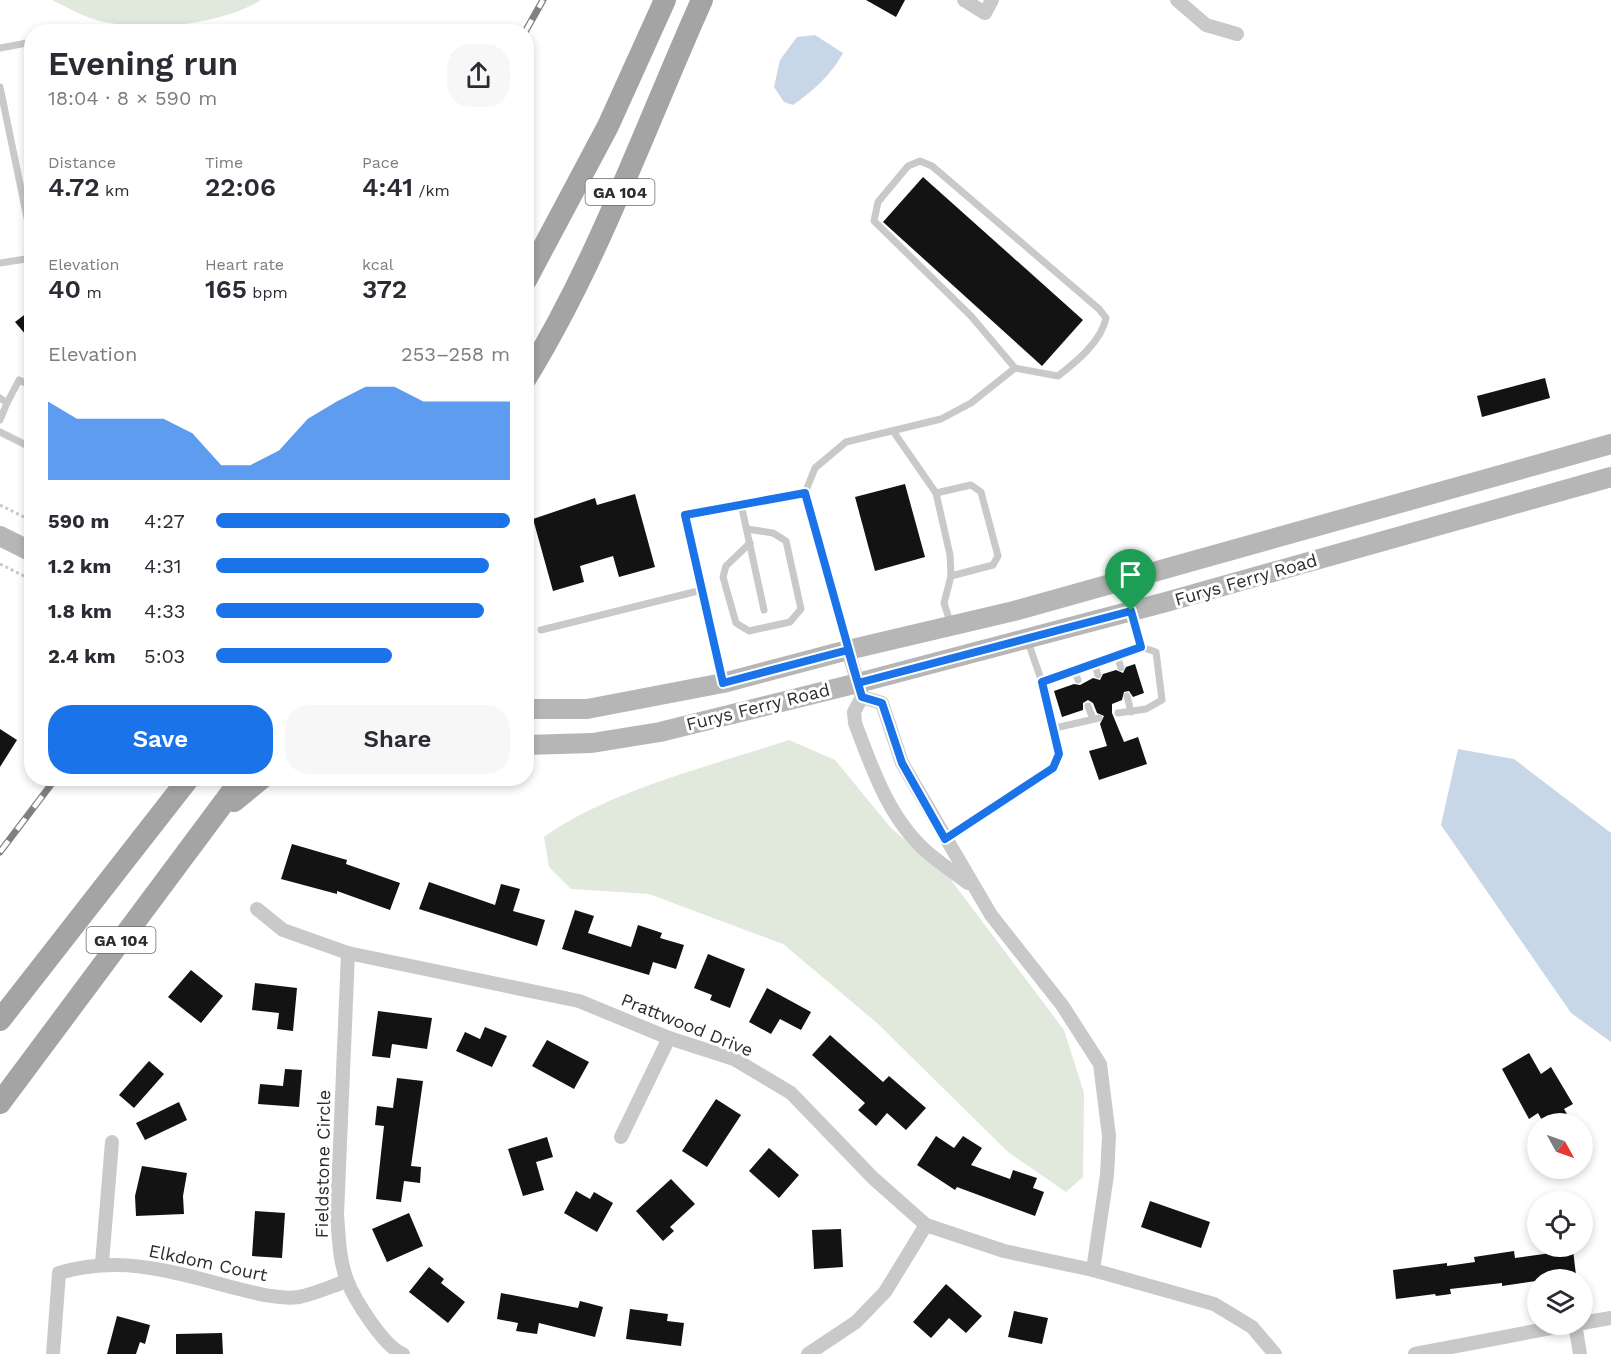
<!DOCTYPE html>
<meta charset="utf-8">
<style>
body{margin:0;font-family:"Work Sans",sans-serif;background:#f7f7f7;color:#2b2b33;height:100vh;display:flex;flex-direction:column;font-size:22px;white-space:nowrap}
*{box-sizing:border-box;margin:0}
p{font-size:20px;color:#7c7c81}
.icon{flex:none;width:33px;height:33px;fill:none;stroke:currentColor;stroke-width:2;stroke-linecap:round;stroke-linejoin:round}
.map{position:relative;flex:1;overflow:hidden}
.sheet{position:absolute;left:24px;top:24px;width:510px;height:762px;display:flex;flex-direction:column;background:#fff;border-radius:24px;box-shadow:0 3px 9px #0003}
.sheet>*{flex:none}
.needle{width:39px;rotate:130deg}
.buttons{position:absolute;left:1527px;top:1113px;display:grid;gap:12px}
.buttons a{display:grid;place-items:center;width:66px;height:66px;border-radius:50%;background:#fff;box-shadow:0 3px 9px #0003;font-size:30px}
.pin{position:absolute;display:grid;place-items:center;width:51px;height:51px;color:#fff;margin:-62px -26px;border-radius:50% 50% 50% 0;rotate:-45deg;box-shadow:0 0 6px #0007}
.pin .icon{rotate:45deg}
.round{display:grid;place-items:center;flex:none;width:63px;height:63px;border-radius:24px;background:#f7f7f7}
.head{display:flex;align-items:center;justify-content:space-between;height:102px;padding:0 24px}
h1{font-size:33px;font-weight:600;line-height:45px}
.stats{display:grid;grid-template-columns:repeat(3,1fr);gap:9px;height:102px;padding:6px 24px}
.stats div{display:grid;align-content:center}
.stats b{font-size:26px;font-weight:600}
.stats small{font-size:16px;font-weight:400}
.stats p{font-size:16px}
.chart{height:168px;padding:12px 24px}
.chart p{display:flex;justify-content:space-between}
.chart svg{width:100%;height:108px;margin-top:6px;fill:#1a73e8;opacity:.7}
.button{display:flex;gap:12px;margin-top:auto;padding:12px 24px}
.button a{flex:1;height:69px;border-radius:24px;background:#1a73e8;color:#fff;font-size:24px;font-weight:600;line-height:69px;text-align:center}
.button a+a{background:#f7f7f7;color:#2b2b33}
ul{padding:0 24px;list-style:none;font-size:20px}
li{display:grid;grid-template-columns:96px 72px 1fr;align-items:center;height:45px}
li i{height:15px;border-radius:8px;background:#1a73e8}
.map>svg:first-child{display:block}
.green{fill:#e0e9db}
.water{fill:#c8d7e7}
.building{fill:#131313}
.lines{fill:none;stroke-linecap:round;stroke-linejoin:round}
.path{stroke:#c9c9c9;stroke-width:3;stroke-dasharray:3 3;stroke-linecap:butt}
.service{stroke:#c9c9c9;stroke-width:7}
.minor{stroke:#c9c9c9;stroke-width:14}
.secondary{stroke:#b6b6b6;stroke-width:20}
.primary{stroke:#a4a4a4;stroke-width:22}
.rail-casing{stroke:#818181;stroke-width:7}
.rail{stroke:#fff;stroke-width:4.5;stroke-dasharray:14;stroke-linecap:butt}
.route-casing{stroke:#fff;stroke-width:12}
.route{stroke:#1a73e8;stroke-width:8}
.labels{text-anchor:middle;stroke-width:6;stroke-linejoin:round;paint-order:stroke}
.shield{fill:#fff;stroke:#6b6b6b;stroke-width:1.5}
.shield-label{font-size:16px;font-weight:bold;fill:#2c2c2c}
.street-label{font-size:18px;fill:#2c2c2c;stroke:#fff}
</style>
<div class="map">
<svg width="1611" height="1354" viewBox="0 0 1611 1354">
<rect width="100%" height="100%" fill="#fff"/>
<g class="green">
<path d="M 52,0 L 261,0 C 219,26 136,34 90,18 C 77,13 65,6 52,0 Z"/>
<path d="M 789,740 L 835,760 L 891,828 L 948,876 L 1064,1030 L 1084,1093 L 1083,1177 L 1066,1192 L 1008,1152 L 877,1023 L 783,944 L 649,894 L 571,889 L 549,867 L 544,837 C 607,791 714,765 789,740 Z"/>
</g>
<g class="water">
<path d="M 815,35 L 843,53 C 831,75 813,91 793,105 L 784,102 L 774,87 L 780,60 L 797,37 Z"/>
<polygon points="1458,749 1514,759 1611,833 1611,1042 1571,1013 1441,825"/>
</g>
<g class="building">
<polygon points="866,0 905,0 896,17"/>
<polygon points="923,177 1083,320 1042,366 883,222"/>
<polygon points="32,309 32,342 15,322"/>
<polygon points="1545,378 1550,398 1482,417 1477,396"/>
<polygon points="905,484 925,557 875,571 855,497"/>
<polygon points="635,494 655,567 619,577 613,556 580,566 584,582 553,591 533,519 595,498 597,505"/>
<polygon points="1135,664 1144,693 1133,697 1129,691 1124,692 1122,700 1112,704 1112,713 1124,742 1138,737 1147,764 1099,780 1089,751 1107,746 1100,724 1104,716 1097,713 1093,703 1088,700 1083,703 1083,710 1062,717 1054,691 1074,684 1080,685 1093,678 1100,680 1103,674 1116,670 1123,673 1126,667"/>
<polygon points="0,729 17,740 0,767"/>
<polygon points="292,844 347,860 346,864 400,883 390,910 337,891 337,894 281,879"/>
<polygon points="429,882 495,905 501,884 520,889 513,911 545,920 537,946 419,909"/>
<polygon points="575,910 594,916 588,933 631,947 638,925 662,933 660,938 684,945 676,969 653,962 649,975 562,949"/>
<polygon points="708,954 745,969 730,1008 710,1000 712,995 694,988"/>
<polygon points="191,970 223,996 201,1023 168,997"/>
<polygon points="255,983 297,988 293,1031 277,1029 279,1013 252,1010"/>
<polygon points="767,988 811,1012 801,1030 780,1019 771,1034 749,1022"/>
<polygon points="378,1011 432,1018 427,1049 392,1044 390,1058 372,1056"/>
<polygon points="485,1027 507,1036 492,1067 456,1051 465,1032 480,1039"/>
<polygon points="830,1035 883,1082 889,1076 926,1108 906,1130 887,1113 876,1126 858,1110 865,1103 812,1055"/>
<polygon points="547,1040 589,1062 574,1089 532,1066"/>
<polygon points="1529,1053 1541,1074 1551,1067 1573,1104 1564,1109 1573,1124 1544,1124 1538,1113 1529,1119 1502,1069"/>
<polygon points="149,1061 164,1074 134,1108 119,1095"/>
<polygon points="285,1069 302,1070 299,1107 258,1104 260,1084 283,1086"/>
<polygon points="397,1078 423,1081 411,1166 421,1167 420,1183 404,1181 401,1202 376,1199 384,1126 375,1125 377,1106 393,1108"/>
<polygon points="716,1099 741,1115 707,1167 682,1151"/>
<polygon points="179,1102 187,1120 145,1140 136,1123"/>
<polygon points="936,1136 954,1148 963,1136 982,1148 971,1165 1010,1179 1013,1170 1037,1178 1033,1188 1044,1192 1035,1216 957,1187 955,1190 917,1165"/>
<polygon points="547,1137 553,1157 536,1162 544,1190 523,1196 508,1149"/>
<polygon points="769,1148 799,1175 779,1198 749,1171"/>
<polygon points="142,1166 187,1173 183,1196 184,1214 136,1216 135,1196"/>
<polygon points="671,1179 695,1204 670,1227 674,1231 663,1241 636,1211"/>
<polygon points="576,1191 590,1199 594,1192 613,1203 597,1232 564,1213"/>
<polygon points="1150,1201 1210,1222 1201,1248 1141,1227"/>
<polygon points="255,1211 285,1213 282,1258 252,1256"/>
<polygon points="409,1213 423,1246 387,1262 372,1229"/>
<polygon points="841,1229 843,1267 814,1269 812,1230"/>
<polygon points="1573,1250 1576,1275 1502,1286 1502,1283 1450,1289 1451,1294 1436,1296 1435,1294 1396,1299 1393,1270 1447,1263 1447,1266 1475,1262 1474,1257 1514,1251 1515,1258"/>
<polygon points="429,1267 444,1279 441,1283 465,1302 448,1323 409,1292"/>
<polygon points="946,1284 982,1316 966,1333 949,1318 931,1338 913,1322"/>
<polygon points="501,1293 578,1308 580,1301 603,1307 595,1337 539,1323 537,1334 516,1331 518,1323 497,1319"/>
<polygon points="630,1309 668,1314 667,1321 684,1323 681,1346 626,1339"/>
<polygon points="1014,1311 1048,1318 1042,1344 1008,1337"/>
<polygon points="117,1316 150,1325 145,1344 140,1342 136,1354 107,1354"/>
<polygon points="222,1333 223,1354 176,1354 176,1334"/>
</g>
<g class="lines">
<g class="path">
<polyline points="0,505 32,521"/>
<polyline points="0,564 32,580"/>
</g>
<g class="service">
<polyline points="0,48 32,42"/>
<polyline points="0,87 32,242"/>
<polyline points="0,263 32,258"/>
<polyline points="0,398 7,403 0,420"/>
<polyline points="7,403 19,380 32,386"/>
<polyline points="893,431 936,493 971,485 981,492 998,556 993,565 951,576 944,603 951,625"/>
<polyline points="0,432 32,448"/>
<polyline points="936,493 950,555 951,576"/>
<polyline points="741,504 764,610"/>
<polyline points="747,529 773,533 786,541 801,609 790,622 749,631 736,623 723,577 726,566 750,543"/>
<polyline points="1132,612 1141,647"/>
<polyline points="541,630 702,590"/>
<polyline points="1027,639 1042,682"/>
<path d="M 847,648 L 805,493 L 815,468 L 846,442 L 941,419 L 971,403 L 1015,368 L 971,316 L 874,221 L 878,202 L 908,166 L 920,161 L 932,166 L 1099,309 L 1106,318 C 1101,342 1076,362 1058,376 L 1015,368"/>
<polyline points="1117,655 1121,668"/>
<polyline points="1094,663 1098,675"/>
<polyline points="1074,670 1078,680"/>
<polyline points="722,680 685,515 805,493"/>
<polyline points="1127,696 1131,712"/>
<polyline points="1088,706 1093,719"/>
<polyline points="1055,728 1099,718"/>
<polyline points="945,839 1053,768 1059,754 1042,682 1141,647 1156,652 1162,700 1146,709 1118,713"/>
</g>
<g class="minor">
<polyline points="964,0 985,13 992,0"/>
<polyline points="1177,0 1206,25 1237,34"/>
<path d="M 848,650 L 862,697 L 854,712 L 855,723 C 872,768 889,819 927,852 C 940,863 954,873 968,883"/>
<polyline points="257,909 283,930 348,953 579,1001 669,1038 734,1059 791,1093 873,1178 926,1225 1004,1251 1093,1270 1107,1175 1109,1136 1100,1064 1062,1005 991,915 902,763 882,703 862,697"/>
<path d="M 348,953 L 337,1215 C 339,1237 339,1260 347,1280 C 354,1299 384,1347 403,1354"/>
<polyline points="621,1137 669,1038"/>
<polyline points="102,1263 112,1142"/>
<polyline points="1093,1270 1214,1304 1252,1327 1275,1354"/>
<polyline points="1582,1323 1611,1318"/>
<polyline points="1575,1324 1580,1354"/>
<path d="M 53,1354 L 59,1273 C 120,1255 171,1271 231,1287 C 251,1292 278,1300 299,1297 C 315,1294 332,1286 347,1281"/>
<polyline points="808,1354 856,1322 885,1292 926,1225"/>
<polyline points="1415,1354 1572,1324"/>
</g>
<g class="secondary">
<polyline points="0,536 32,552"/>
<polyline points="526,709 587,709 723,683 848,650 1014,611 1611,444"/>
<polyline points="526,745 592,743 660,732 858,683 1166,602 1611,477"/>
</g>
<g class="primary">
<polyline points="526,280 608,126 665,0"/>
<path d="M 526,378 C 599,259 645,127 702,0"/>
<polyline points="234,801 262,778"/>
<polyline points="0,1020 189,778"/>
<polyline points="0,1103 242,778"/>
</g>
<g class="rail-casing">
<g id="rail">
<polyline points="525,32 543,0"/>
<polyline points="0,852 56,778"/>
</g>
</g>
<use href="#rail" class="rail"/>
</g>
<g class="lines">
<g class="route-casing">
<polyline id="route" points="1131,611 858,683 805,493 685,515 723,683 848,650 862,697 882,703 902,763 945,839 1053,768 1059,754 1042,682 1141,647 1131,611"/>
</g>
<use href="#route" class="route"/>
</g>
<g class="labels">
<g class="shield">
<rect x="585.5" y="179" width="69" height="26" rx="4.5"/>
<rect x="86.5" y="927" width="69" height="26" rx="4.5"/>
</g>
<g class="shield-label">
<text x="620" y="198">GA 104</text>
<text x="121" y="946">GA 104</text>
</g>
<g class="street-label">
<text transform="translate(1246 580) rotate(-16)" y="6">Furys Ferry Road</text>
<text transform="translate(758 707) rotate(-14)" y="6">Furys Ferry Road</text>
<text transform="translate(687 1025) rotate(22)" y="6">Prattwood Drive</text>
<text transform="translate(323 1164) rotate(-89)" y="6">Fieldstone Circle</text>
<text transform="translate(208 1263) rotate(12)" y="6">Elkdom Court</text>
</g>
</g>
</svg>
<div class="buttons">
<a><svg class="needle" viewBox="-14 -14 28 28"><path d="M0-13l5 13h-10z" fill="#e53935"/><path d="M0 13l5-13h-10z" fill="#7c7c81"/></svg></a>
<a><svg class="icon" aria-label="locate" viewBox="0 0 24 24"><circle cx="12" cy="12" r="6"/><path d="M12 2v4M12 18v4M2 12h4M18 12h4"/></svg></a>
<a><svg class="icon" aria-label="layers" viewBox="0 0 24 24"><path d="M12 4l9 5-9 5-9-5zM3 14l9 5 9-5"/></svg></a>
</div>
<div class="pin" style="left:1131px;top:611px;background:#1e9e55"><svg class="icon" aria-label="arrive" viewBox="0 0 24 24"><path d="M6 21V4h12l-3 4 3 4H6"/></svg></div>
<section class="sheet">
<div class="head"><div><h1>Evening run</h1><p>18:04 · 8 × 590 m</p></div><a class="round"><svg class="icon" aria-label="share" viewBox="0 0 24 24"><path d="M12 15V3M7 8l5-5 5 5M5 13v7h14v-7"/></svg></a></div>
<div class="stats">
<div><p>Distance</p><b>4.72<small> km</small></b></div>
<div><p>Time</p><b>22:06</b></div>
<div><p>Pace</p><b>4:41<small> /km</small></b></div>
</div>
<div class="stats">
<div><p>Elevation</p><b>40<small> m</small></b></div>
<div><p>Heart rate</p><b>165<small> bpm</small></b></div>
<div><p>kcal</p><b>372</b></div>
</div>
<div class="chart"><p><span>Elevation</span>253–258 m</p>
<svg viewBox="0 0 160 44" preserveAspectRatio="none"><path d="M0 44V12L10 19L20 19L30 19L40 19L50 25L60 38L70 38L80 32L90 19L100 12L110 6L120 6L130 12L140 12L150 12L160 12V44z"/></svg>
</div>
<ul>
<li><b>590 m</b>4:27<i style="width:100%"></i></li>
<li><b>1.2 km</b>4:31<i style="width:93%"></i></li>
<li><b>1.8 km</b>4:33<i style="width:91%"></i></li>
<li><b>2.4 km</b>5:03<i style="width:60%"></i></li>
</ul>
<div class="button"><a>Save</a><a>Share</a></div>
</section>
</div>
